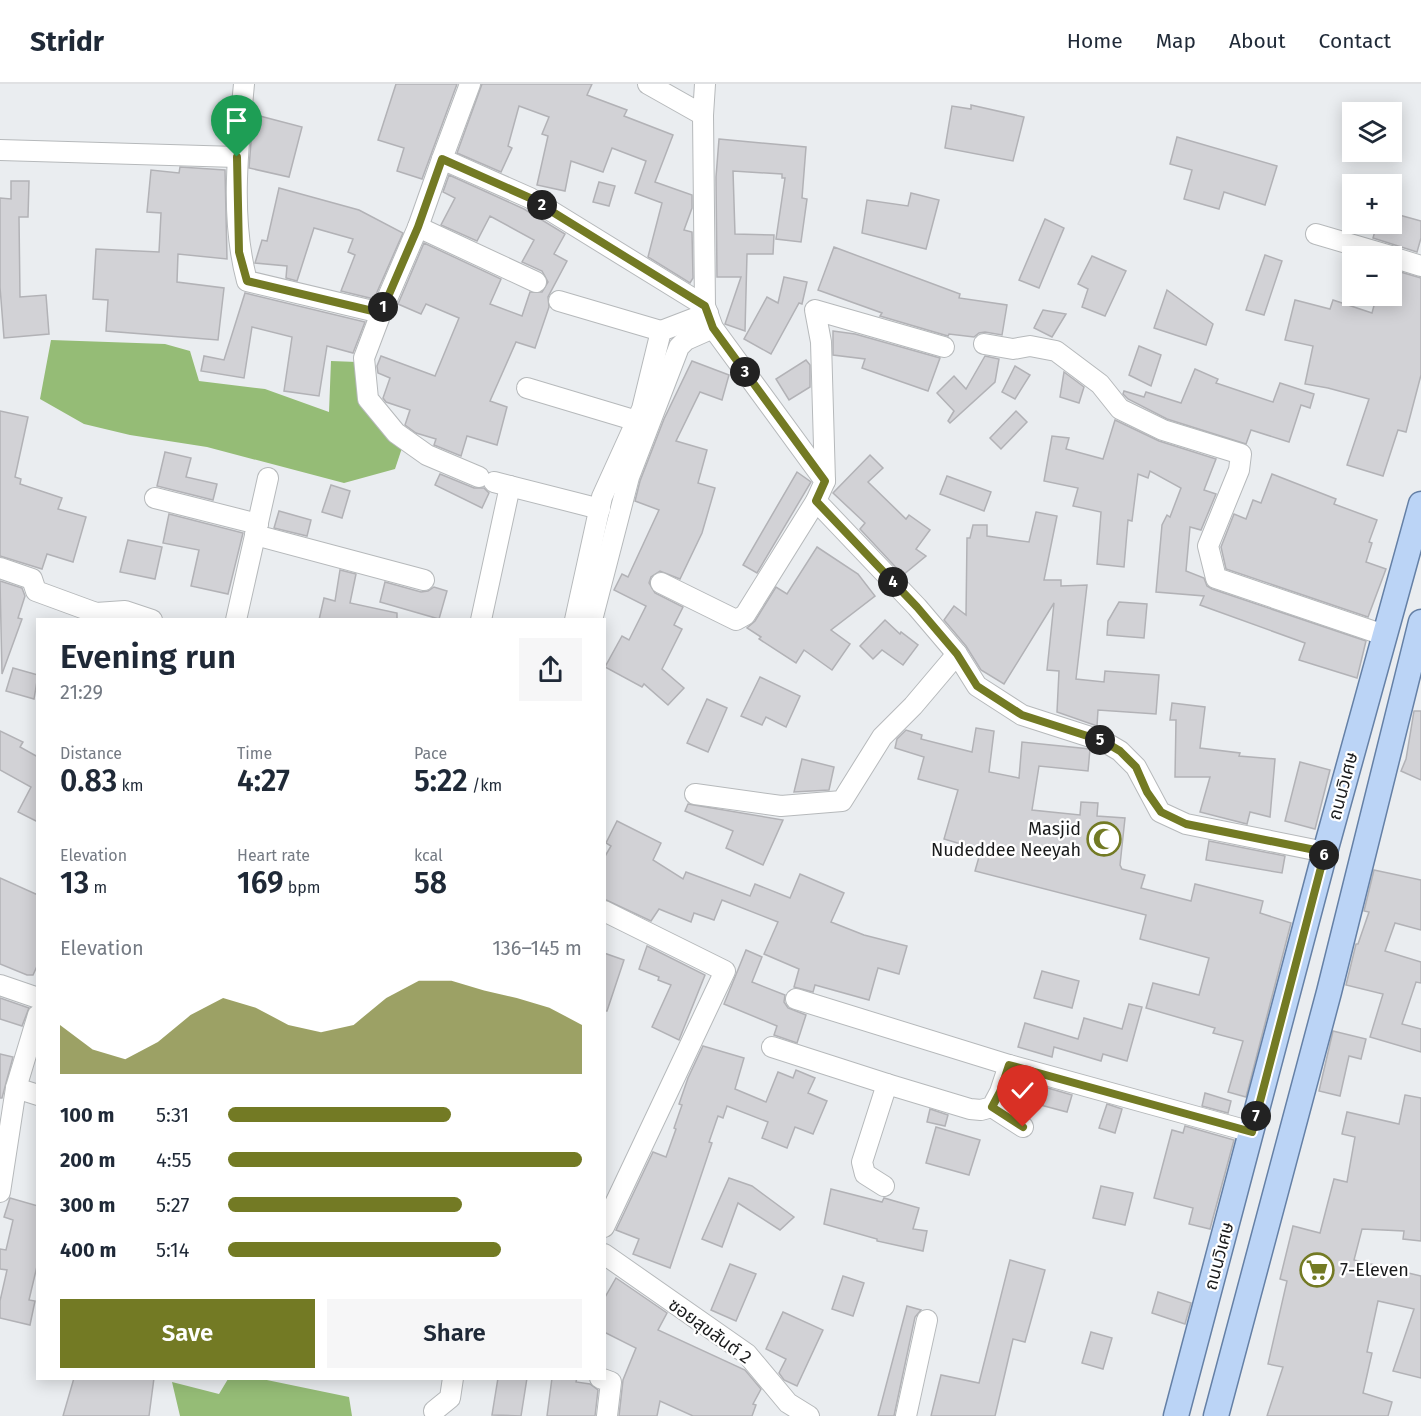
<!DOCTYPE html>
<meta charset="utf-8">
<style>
body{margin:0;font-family:"Fira Sans","Noto Sans Thai",sans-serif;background:#f6f6f7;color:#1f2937;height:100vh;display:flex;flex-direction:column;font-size:22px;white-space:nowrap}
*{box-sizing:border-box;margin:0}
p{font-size:20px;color:#747a83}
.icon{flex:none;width:33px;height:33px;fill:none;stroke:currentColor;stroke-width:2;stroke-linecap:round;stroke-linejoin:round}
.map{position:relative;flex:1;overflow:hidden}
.details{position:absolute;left:36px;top:534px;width:570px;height:762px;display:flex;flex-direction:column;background:#fff;border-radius:0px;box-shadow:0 3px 15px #0003}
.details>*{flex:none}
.buttons{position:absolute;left:1342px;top:18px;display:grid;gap:12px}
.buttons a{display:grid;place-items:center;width:60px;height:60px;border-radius:0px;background:#fff;box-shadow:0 3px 15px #0003;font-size:30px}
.pin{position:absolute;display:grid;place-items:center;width:51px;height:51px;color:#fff;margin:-62px -26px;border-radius:50% 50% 50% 0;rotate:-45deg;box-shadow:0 0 6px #0007}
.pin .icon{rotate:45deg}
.km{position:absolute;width:30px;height:30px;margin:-15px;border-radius:50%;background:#222;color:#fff;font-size:16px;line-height:30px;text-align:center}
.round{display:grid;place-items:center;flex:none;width:63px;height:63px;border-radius:0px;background:#f6f6f7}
.summary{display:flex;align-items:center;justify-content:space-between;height:102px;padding:0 24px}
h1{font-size:33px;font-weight:600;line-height:45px}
.stats{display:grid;grid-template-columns:repeat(3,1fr);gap:9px;height:102px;padding:6px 24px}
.stats div{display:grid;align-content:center}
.stats b{font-size:30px;font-weight:600}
.stats small{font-size:16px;font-weight:400}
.stats p{font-size:16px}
.chart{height:168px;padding:12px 24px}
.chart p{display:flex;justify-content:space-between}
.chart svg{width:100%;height:108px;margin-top:6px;fill:#737a24;opacity:.7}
.action{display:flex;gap:12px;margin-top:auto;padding:12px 24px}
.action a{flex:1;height:69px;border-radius:0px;background:#737a24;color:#fff;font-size:24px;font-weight:600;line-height:69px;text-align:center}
.action a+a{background:#f6f6f7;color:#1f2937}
ul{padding:0 24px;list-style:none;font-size:20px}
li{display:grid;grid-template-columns:96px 72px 1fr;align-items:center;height:45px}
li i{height:15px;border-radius:8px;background:#737a24}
header{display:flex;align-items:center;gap:36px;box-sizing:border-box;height:84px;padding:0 30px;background:#fff;border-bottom:2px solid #e0e1e3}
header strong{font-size:28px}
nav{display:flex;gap:33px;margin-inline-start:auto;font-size:21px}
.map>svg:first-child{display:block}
.forest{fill:#95bc76}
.building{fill:#d2d2d6;stroke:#b2b2b6;stroke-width:1.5}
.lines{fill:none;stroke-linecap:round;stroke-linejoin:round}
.minor-casing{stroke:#b6b9bb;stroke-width:22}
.major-casing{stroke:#6580a6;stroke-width:27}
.minor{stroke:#fff;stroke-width:20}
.major{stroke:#bbd4f6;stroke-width:24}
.route-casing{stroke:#fff;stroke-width:12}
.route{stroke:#737a24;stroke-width:8}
.labels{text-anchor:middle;stroke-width:4.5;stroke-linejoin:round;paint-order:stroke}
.street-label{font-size:18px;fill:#1a1b1c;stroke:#fff}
.poi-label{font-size:18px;fill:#1a1b1c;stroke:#fff;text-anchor:end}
</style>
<header>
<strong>Stridr</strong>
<nav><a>Home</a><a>Map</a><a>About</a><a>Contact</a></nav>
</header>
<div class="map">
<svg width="1421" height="1332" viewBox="0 0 1421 1332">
<rect width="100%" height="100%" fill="#eaedf0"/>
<g class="forest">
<polygon points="51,256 165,260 190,267 199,297 265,305 329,328 331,277 357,278 402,364 395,385 344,399 207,363 130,351 84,340 40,315"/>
<polygon points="228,1295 262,1295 349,1313 352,1332 180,1332 172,1298 219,1310"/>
</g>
<g class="building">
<polygon points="396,0 457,0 422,95 397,87 404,64 378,56"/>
<polygon points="482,0 592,0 587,11 627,26 624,32 673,51 655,98 692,111 692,124 684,146 692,148 693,194 690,199 648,173 662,119 635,109 646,77 612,64 603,88 571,77 565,107 537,101 548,52 542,50 549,33 519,22 508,62 512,64 501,88 457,69"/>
<polygon points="971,21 1024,33 1013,77 945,64 952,22 971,25"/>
<polygon points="256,31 302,43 289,93 249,84 252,45"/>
<polygon points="1177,53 1277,82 1265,121 1224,108 1219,125 1184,115 1192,86 1170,80"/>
<polygon points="719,55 806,63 802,114 807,115 801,158 776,155 785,94 782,94 782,90 733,87 735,150 774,151 773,170 747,170 745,247 725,240 741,193 717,193 716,93"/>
<polygon points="180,83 225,86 227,175 178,170 177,198 224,204 218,256 106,247 108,216 93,215 96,165 159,168 161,129 147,128 151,86 179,89"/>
<polygon points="449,91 524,125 565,150 554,170 567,177 548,213 549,223 535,264 516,258 490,317 507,323 497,361 467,352 461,372 434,361 436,355 416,349 405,341 410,326 386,318 383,314 390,294 378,289 377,282 381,272 435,292 459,234 426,220 421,230 398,220 424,159 501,195 490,220 522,232 530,208 542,208 548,198 542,187 522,178 534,156 490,132 477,157 441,141 455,114 443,108"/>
<polygon points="11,97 29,97 28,133 19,133 20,213 46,211 49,250 4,254 0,203 0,114 11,115"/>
<polygon points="599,98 615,102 609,122 593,118"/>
<polygon points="279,104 359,126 403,149 374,215 341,207 355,171 348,168 353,155 314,144 297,197 286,194 287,182 255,179 262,156 267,157"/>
<polygon points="911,109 939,116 926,165 862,149 867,116 908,122"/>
<polygon points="1392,129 1421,137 1421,154 1417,168 1373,154 1377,140 1392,140"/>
<polygon points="1045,135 1064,144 1039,204 1019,196"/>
<polygon points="834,163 960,210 959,214 1007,221 1002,251 985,248 979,249 974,253 949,250 948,252 880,232 882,229 818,206"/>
<polygon points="1265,171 1282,177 1264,231 1246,226"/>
<polygon points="1092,172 1126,187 1105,232 1082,223 1088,205 1078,200"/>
<polygon points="1397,187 1421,194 1421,291 1406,348 1398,346 1383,392 1347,381 1369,315 1328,304 1305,300 1313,262 1285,256 1295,216 1330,225 1333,216 1372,229 1376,214 1388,218 1392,212"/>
<polygon points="784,193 807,198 802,220 799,219 771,270 744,255 767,213 778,219"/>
<polygon points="1167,206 1213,240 1206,261 1154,244"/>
<polygon points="245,209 365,238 353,269 327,262 319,312 284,307 292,253 252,243 244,294 201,287 204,272 224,276"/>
<polygon points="1043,226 1066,230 1052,253 1034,244"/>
<polygon points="833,247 855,250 940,274 928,307 862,284 865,275 833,271"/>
<polygon points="1139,262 1161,271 1151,302 1129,291"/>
<polygon points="985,272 999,275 995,298 950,339 948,337 954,327 937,309 954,292 966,305"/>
<polygon points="806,276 810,281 810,303 789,316 776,295"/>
<polygon points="692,277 729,291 722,316 700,308 676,357 707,366 698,399 715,404 702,449 680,495 660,487 651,493 649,499 655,509 683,523 674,541 682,545 662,585 684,604 668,621 644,600 642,603 605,583 622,552 629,556 646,522 614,506 622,490 628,493 659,426 635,417 640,397 664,335"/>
<polygon points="1015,282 1030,291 1015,315 1002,308"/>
<polygon points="1195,285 1218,295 1216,299 1273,318 1280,299 1314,310 1310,324 1301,321 1289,358 1251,346 1246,360 1167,335 1128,315 1123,310 1124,307 1144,313 1146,308 1181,319"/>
<polygon points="1064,288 1084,303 1079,319 1060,313"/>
<polygon points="0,327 28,333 15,393 21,395 20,400 62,414 58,425 86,433 73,478 47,470 42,485 0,472"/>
<polygon points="1016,327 1027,338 1001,365 990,354"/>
<polygon points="1115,336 1159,357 1216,375 1204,406 1216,410 1201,446 1190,443 1186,487 1204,494 1207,502 1212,505 1366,557 1357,594 1299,576 1305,559 1200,521 1204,512 1156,508 1162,441 1167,431 1170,433 1181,404 1150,387 1148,394 1138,390 1132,437 1128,436 1124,483 1097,480 1101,428 1073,422 1078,404 1044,397 1052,352 1069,354 1066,365 1103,375"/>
<polygon points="165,368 191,374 186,393 217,400 213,416 157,402"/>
<polygon points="870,371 883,384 868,398 906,435 909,431 930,446 916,465 926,472 903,491 860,445 865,439 833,409"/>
<polygon points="797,388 811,398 757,489 743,481"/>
<polygon points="440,390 474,404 484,404 489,409 482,424 435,401"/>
<polygon points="1272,390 1336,415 1334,420 1377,436 1369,458 1372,459 1366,478 1386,485 1368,533 1226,485 1221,463 1234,430 1246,435 1253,416 1261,419"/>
<polygon points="947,392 991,408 984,427 940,410"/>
<polygon points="331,401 350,407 342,434 322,428"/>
<polygon points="279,427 311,436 307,452 274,444"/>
<polygon points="1036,428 1057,432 1044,496 1061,496 1061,502 1087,501 1076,595 1104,598 1105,587 1159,591 1156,630 1098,626 1097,642 1057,628 1059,587 1047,586 1054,519 1004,600 981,586 966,562 944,536 954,522 966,531 967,454 970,454 973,441 987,441 987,452 1029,458"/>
<polygon points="169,430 243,449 228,510 191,502 199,466 163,459"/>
<polygon points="128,456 162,463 155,495 120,488"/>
<polygon points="817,463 858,490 875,512 831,546 850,560 832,586 804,566 796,579 759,555 761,553 747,544 755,537 776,503 787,510"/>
<polygon points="340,486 356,490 350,519 397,529 397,536 319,536 324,514 335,517"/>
<polygon points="0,497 22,504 25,512 18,534 22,535 2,590"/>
<polygon points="385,498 421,508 428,507 434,503 447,507 439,535 380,518"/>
<polygon points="1119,518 1147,520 1144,554 1107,551 1108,537"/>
<polygon points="885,536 900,550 901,548 918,561 903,581 882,566 873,575 860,562"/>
<polygon points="13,584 38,591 34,615 6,607"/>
<polygon points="760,593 800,612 786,643 766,633 762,641 741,632"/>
<polygon points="707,615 727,624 708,668 687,659"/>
<polygon points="1172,619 1205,623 1200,664 1240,669 1239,672 1275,675 1270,733 1250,728 1247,740 1200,728 1210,693 1175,693 1176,636 1170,636"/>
<polygon points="1414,627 1421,627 1421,696 1401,687 1406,675"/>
<polygon points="976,644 994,647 989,688 1019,694 1022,658 1090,665 1088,687 1039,682 1032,726 1080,731 1081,718 1098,719 1097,732 1125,734 1120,781 1122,785 1145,791 1141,804 1191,817 1195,800 1263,817 1260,829 1291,839 1246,1013 1228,1008 1243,957 1213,949 1215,944 1146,924 1153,899 1199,911 1209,874 1140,855 1146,831 975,787 981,766 944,755 958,706 918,695 924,673 895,664 897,655 906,646 922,651 921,655 972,668"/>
<polygon points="0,647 23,658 20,663 38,673 38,738 18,728 31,703 0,686"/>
<polygon points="802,675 834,683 829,706 794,708"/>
<polygon points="1300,678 1330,686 1315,745 1285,737"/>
<polygon points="688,720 783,736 763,781 726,764 733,747 685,727"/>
<polygon points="617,737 661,759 653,776 683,795 686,788 750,812 755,800 790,814 800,790 844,809 831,838 864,851 907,862 899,890 878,884 869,916 815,901 813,908 794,903 799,885 764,870 778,838 722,816 714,836 694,829 691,838 659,825 651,837 604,815 604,774 611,762 606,759"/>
<polygon points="1209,757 1285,772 1282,789 1206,776"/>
<polygon points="1374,786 1421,796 1421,846 1395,839 1385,867 1421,878 1421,899 1416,898 1402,940 1421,945 1421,968 1370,953 1383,910 1346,901 1356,860 1358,860 1369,828 1364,827"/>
<polygon points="0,794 38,811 38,880 33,891 27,891 0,880"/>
<polygon points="647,862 705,891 679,956 652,943 671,901 658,896 659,893 639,885"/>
<polygon points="746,866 762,873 752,898 785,911 784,918 788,924 806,931 797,959 774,951 777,942 724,920"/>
<polygon points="604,869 624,876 607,927 604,927"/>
<polygon points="1042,887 1079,897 1072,924 1034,914"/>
<polygon points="0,914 29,924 22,942 0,935"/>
<polygon points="1129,920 1142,923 1127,977 1103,970 1101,977 1054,963 1052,973 1018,963 1025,939 1078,955 1084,934 1122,945"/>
<polygon points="1333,947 1366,955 1361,975 1349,972 1340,1012 1319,1007"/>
<polygon points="703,962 744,974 735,1005 766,1018 778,988 793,994 796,986 815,994 808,1009 827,1017 813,1050 795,1043 787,1064 762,1054 768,1038 727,1022 723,1034 718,1032 709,1058 712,1059 670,1184 633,1170 639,1155 616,1146 653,1068 666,1073 676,1045 674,1044 682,1021 679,1020 688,994"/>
<polygon points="0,970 13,973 2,1014 0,1014"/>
<polygon points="1034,1000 1072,1011 1067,1028 1029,1018"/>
<polygon points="1205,1009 1231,1017 1228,1029 1202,1022"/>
<polygon points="1405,1011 1421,1014 1421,1157 1403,1155 1404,1147 1362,1145 1354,1176 1421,1192 1421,1294 1393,1287 1414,1225 1378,1217 1367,1268 1372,1269 1363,1309 1392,1318 1388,1332 1267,1332 1283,1283 1268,1280 1287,1197 1280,1195 1293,1142 1320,1149 1334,1095 1347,1098 1355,1053 1342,1050 1347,1028 1399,1040"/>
<polygon points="1107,1020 1122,1025 1115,1049 1099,1044"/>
<polygon points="930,1025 948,1031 945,1042 927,1038"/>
<polygon points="1185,1042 1234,1056 1210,1145 1189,1140 1193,1124 1154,1114 1172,1046 1183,1049"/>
<polygon points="936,1043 980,1056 969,1091 926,1079"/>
<polygon points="729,1094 752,1102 794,1133 780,1146 738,1119 722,1163 702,1155"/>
<polygon points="1101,1102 1133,1109 1125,1141 1093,1134"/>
<polygon points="831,1105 882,1118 884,1114 919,1124 913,1145 927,1147 923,1167 877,1157 877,1155 824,1140"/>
<polygon points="10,1114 38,1122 38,1178 29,1216 35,1217 30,1241 0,1234 0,1217 7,1186 0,1185 0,1165 6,1166 13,1136 4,1133"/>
<polygon points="1010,1176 1045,1186 1025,1258 1013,1255 995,1332 931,1332 941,1291 979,1299"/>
<polygon points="730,1180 756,1190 736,1237 711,1226"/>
<polygon points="843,1192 864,1199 853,1232 832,1225"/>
<polygon points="616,1194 667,1229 658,1246 745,1286 761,1305 753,1320 756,1321 752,1332 693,1332 660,1317 657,1332 619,1332 623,1296 636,1264 604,1248 604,1215"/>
<polygon points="1158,1208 1191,1219 1185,1240 1152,1229"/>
<polygon points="907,1222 921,1226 915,1233 894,1332 878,1332"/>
<polygon points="783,1228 823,1246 797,1302 784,1296 779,1289 786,1275 766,1265"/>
<polygon points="1091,1248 1112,1254 1103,1285 1082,1279"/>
<polygon points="74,1294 154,1294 149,1332 63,1332"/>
<polygon points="498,1294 527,1294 521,1332 492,1331"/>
<polygon points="552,1294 577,1294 576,1298 590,1300 598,1306 595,1332 547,1332"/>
</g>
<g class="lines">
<g class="minor-casing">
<g id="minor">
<path d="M 244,0 C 238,64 230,134 247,197 L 381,229"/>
<polyline points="470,0 442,75 530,114 705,222"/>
<polyline points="648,0 703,31"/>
<polyline points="705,0 703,31 705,222 713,244 825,397 816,417 917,523 957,570 977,602 1022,631 1103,657 1120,667 1136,683 1160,728 1186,740 1325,768"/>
<polyline points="0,66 237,73"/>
<polyline points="442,75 418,143 381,229 364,274 368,315 396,349 427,371 479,393"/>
<polyline points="418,143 536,198"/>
<polyline points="1316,150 1391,172"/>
<polyline points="1392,173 1421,182"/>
<polyline points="559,217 661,247"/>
<polyline points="984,260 1013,265 1030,262 1056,267 1100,300 1120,325 1163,346 1241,370 1239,386 1208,462 1216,494 1384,551"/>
<polyline points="527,304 637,337"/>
<polyline points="825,397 821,258 815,226 944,263"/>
<polyline points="494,398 600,425"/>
<polyline points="155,414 258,440"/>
<polyline points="255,451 424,496"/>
<polyline points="0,484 32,495 36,507 96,529 125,527 152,536"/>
<polyline points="661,499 736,536 745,531 816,417"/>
<polyline points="236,536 268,394"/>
<polyline points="481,536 510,402"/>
<polyline points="575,536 602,413 642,325 661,247 708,229"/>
<polyline points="592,536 629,393 679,263 686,256 713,244"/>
<polyline points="695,710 781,722 842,717 882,653 913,622 957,570"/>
<polyline points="604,827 725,887 604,1143"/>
<polyline points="0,901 38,914"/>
<polyline points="796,915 1009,981 1252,1048"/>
<polyline points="772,963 887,1000"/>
<polyline points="16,1004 38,1011"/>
<polyline points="992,1023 1023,1043"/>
<polyline points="884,1102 865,1090 862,1078 887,1000 970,1025 981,1026 992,1023 1000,1008 1009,981"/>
<polyline points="0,1108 16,1004 38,931"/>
<polyline points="604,1170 747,1270 788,1319 809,1332"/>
<polyline points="600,1294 611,1298 607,1332"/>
<polyline points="434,1327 450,1314 453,1294"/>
<polyline points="906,1332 927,1236"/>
</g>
</g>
<g class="major-casing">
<g id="major">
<polyline points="1176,1332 1325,768 1421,420"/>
<polyline points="1216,1332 1329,908 1421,538"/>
</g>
</g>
<use href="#minor" class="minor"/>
<use href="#major" class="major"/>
</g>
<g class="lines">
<g class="route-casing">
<polyline id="route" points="237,73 239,168 247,197 381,229 418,143 442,75 530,114 705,222 713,244 825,397 816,417 917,523 957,570 977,602 1022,631 1103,657 1120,667 1136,683 1147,708 1161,728 1186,740 1325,768 1252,1048 1009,981 1000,1008 992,1023 1023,1043"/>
</g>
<use href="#route" class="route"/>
</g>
<defs>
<g id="mosque-ring" transform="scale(1.725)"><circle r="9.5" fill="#fff" stroke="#737a24" stroke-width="1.5"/><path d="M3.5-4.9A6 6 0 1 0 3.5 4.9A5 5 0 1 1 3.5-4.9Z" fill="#737a24"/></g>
<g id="supermarket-ring" transform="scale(1.725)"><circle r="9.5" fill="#fff" stroke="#737a24" stroke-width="1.5"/><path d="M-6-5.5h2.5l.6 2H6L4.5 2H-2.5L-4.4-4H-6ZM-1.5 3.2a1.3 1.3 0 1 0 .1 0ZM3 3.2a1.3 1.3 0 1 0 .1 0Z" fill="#737a24"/></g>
</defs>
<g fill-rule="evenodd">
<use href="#mosque-ring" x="1104" y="755"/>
<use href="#supermarket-ring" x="1317" y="1186"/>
</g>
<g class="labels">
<g class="street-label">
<text transform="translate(1343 702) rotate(-75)" y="6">ถนนวิเศษ</text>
<text transform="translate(1219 1172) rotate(-75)" y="6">ถนนวิเศษ</text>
<text transform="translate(710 1247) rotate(36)" y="6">ซอยสุขสันต์ 2</text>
</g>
<g class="poi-label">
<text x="1081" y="751">Masjid<tspan x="1081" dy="21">Nudeddee Neeyah</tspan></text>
<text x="1340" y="1192" text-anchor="start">7-Eleven</text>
</g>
</g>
</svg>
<div class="buttons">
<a><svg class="icon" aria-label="layers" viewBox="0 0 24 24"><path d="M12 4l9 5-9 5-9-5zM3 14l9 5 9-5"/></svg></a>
<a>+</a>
<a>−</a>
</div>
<div class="pin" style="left:237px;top:73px;background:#1e9e55"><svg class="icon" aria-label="arrive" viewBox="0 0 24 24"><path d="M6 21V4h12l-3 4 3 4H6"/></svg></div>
<div class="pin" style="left:1023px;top:1043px;background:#d93025"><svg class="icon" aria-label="check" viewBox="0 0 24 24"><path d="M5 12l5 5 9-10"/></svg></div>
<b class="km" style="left:383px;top:223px">1</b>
<b class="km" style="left:542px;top:121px">2</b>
<b class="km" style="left:745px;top:288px">3</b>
<b class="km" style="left:893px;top:498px">4</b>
<b class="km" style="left:1100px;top:656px">5</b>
<b class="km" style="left:1324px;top:771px">6</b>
<b class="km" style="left:1256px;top:1032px">7</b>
<section class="details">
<div class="summary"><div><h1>Evening run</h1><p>21:29</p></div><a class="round"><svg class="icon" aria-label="share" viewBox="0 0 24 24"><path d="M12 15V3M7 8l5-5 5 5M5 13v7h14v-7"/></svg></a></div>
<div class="stats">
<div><p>Distance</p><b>0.83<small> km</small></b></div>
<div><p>Time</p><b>4:27</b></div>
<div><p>Pace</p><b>5:22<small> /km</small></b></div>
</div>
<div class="stats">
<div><p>Elevation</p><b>13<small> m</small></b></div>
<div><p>Heart rate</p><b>169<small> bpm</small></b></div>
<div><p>kcal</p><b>58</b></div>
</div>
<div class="chart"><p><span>Elevation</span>136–145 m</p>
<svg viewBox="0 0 160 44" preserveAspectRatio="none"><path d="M0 44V24L10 34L20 38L30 31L40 20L50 13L60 17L70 24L80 27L90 24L100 13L110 6L120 6L130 10L140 13L150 17L160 24V44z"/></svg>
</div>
<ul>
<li><b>100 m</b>5:31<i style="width:63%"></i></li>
<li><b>200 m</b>4:55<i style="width:100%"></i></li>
<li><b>300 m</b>5:27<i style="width:66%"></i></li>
<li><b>400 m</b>5:14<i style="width:77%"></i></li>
</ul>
<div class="action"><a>Save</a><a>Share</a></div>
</section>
</div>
